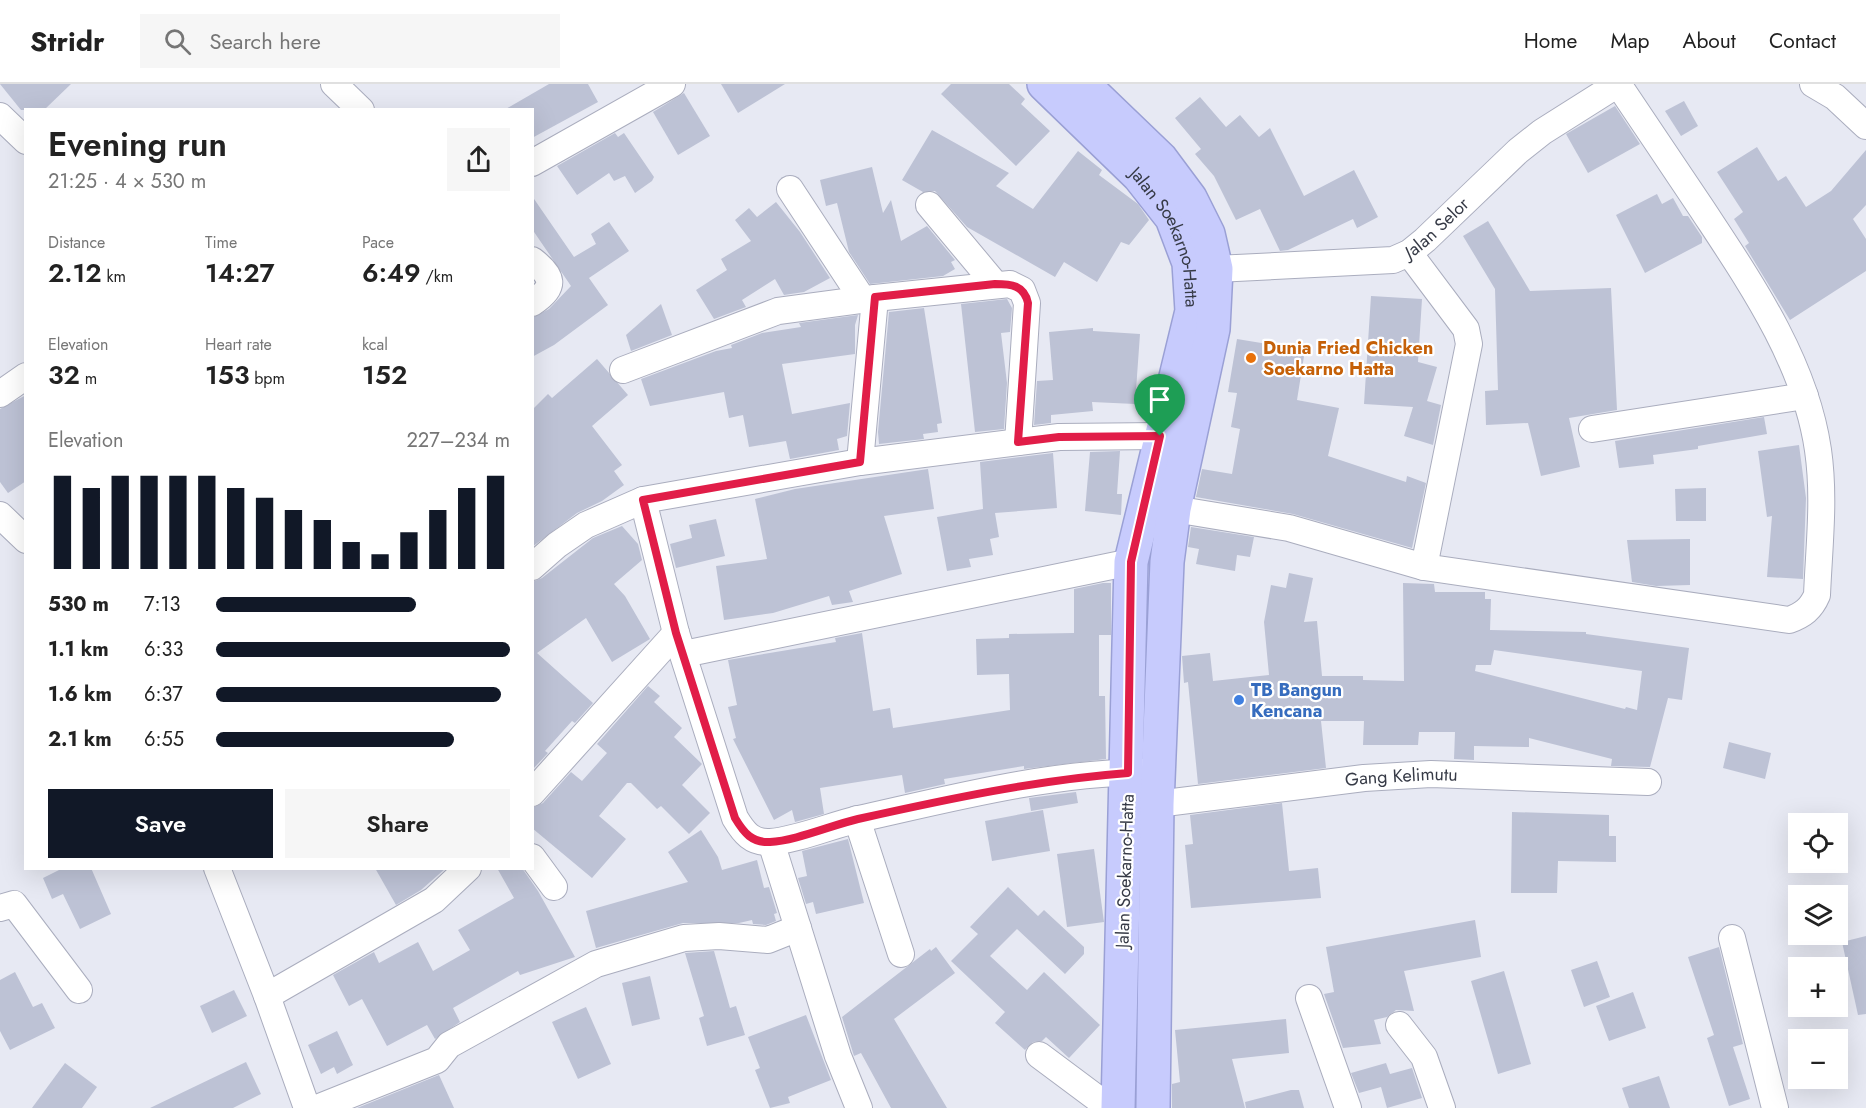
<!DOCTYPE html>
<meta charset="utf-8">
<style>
body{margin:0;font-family:Jost,sans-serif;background:#f6f6f6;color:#222;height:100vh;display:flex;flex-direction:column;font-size:22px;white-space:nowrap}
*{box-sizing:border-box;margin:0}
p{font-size:20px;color:#767676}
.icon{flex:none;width:33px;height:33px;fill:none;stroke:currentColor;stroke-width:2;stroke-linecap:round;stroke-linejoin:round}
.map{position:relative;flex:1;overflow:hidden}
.drawer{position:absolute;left:24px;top:24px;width:510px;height:762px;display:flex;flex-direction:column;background:#fff;border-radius:0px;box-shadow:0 6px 24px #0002}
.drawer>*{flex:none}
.controls{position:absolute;left:1788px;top:729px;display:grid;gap:12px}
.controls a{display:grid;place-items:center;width:60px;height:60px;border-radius:0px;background:#fff;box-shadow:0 6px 24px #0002;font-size:30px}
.pin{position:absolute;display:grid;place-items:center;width:51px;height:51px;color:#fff;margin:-62px -26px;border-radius:50% 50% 50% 0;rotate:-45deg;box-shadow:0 0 6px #0007}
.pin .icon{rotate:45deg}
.round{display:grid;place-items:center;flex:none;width:63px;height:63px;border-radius:0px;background:#f6f6f6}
.overview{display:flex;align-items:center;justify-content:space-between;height:102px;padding:0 24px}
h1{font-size:33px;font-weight:600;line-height:45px}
.metrics{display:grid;grid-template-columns:repeat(3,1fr);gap:9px;height:102px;padding:6px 24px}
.metrics div{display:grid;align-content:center}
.metrics b{font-size:26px;font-weight:600}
.metrics small{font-size:16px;font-weight:400}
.metrics p{font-size:16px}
.chart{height:168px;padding:12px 24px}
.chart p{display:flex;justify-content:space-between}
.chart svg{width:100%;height:108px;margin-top:6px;stroke:#111827;stroke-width:6}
.cta{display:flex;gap:12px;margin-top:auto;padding:12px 24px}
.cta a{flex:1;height:69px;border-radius:0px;background:#111827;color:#fff;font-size:24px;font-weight:600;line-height:69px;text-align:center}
.cta a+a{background:#f6f6f6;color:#222}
ul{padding:0 24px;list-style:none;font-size:20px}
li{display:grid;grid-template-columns:96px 72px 1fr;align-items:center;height:45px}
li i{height:15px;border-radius:8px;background:#111827}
header{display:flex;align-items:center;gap:36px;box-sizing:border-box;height:84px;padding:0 30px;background:#fff;border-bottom:2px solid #e0e0e0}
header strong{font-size:28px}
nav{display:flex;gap:33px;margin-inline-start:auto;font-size:21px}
.search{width:420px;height:54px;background:#f6f6f6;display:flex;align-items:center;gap:15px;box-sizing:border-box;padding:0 21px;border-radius:0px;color:#767676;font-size:22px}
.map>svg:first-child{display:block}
.building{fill:#bdc2d5;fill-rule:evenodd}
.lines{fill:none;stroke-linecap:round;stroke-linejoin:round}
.street-casing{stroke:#aaadbe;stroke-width:28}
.secondary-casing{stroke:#9aa0d5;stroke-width:36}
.street{stroke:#fff;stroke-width:26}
.secondary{stroke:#c7cbfd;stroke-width:33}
.route-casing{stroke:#fff;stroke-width:12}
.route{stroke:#e11d48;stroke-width:8}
.food-dot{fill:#e8710a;stroke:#fff;stroke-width:2}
.shop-dot{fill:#3f7fe0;stroke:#fff;stroke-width:2}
.labels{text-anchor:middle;stroke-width:4.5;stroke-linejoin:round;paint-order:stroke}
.street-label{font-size:18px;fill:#363a46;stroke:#fff}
.food-label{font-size:18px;font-weight:bold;fill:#c56008;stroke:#fff;text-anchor:start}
.shop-label{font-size:18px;font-weight:bold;fill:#366cbe;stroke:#fff;text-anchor:start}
</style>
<header>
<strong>Stridr</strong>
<div class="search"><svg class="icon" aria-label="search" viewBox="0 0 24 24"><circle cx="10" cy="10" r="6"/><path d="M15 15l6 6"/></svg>Search here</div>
<nav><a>Home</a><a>Map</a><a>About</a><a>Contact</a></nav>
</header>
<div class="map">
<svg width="1866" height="1024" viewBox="0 0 1866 1024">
<rect width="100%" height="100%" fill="#e7e9f3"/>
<g class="building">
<polygon points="0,0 71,0 44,26 21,26"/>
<polygon points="549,0 588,0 598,18 532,54 532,26 504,26"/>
<polygon points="721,0 785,0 738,29"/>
<polygon points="951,0 1009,0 1025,15 1021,20 1050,47 1016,82 941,10"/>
<polygon points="684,9 710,52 678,71 653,28"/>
<polygon points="1200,13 1226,43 1240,31 1259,53 1270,44 1304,112 1354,86 1378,133 1357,144 1353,135 1288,166 1280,167 1260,125 1236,136 1214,92 1195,70 1201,65 1175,34"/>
<polygon points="1684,17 1698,42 1681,52 1665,27"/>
<polygon points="1615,22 1640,60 1588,89 1566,50"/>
<polygon points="932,46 1009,89 996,102 1033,125 1078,67 1102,86 1099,91 1138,120 1149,136 1129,161 1121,158 1097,198 1064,178 1055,193 967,143 935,107 923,108 902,96"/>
<polygon points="615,49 618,53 624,49 654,93 652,97 635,109 625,92 614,97 609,89 577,111 557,82"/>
<polygon points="1757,63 1778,97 1786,92 1806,123 1831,107 1866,66 1866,121 1853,135 1866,155 1866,187 1790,236 1745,162 1749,159 1734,135 1743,128 1717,88"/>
<polygon points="872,83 883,129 891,116 901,157 927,142 955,176 951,178 955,185 943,192 870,200 849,168 837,119 826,122 820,96"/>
<polygon points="1657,110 1662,120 1673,114 1683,132 1688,132 1702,153 1702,159 1645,189 1616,131"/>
<polygon points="532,112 574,173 596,160 591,150 609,138 629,167 589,194 608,221 554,261 532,273 532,234 549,225 571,202 532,145"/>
<polygon points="776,118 800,148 830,194 804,208 784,211 775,195 742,216 746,223 714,235 696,206 727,186 721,175 751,157 735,136 749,124 757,133"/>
<polygon points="1488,137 1530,207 1611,204 1617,326 1569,334 1580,383 1541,392 1528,339 1486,341 1485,307 1498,306 1495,205 1463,152"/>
<polygon points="1371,212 1422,215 1418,278 1437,283 1427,317 1441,321 1433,361 1404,352 1413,323 1364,320"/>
<polygon points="1007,215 1012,224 1010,248 1001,249 1007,299 1004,345 975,348 961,220"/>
<polygon points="661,220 672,251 631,267 626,251"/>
<polygon points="924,224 942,339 937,340 938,348 923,350 924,355 879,360 878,348 889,228"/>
<polygon points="858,231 855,241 855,270 782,280 792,330 850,319 847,352 837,355 839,366 790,375 786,357 749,363 743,331 729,334 724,308 650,322 641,295 716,267 732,264 731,261 762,249 801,243 799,239"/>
<polygon points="1093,244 1093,247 1140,250 1135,320 1092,318 1093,327 1051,331 1051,339 1034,341 1037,297 1053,296 1049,248"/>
<polygon points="1237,255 1305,266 1297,316 1339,324 1328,372 1406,398 1407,392 1426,399 1412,464 1293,430 1196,413 1202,385 1232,390 1240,345 1231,343 1237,309 1228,308"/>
<polygon points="597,275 628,311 592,342 622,381 614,387 624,401 602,417 577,429 532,463 532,326 548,310 552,314"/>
<polygon points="26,311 26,397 8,409 0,398 0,325"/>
<polygon points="1764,333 1767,350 1698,362 1698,365 1653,371 1654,380 1619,384 1615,357"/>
<polygon points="1799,361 1806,414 1803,495 1767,493 1772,432 1767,433 1758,367"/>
<polygon points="1120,367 1117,410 1122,410 1121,431 1085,427 1090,368"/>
<polygon points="1053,369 1057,424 995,429 999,453 990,455 993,471 969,475 971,483 947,487 937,433 983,425 980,378"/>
<polygon points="928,385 934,425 884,432 902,490 849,507 853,518 832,521 829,512 773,529 724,536 716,482 767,475 755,415 795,405"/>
<polygon points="1706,404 1706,437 1676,437 1675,405"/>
<polygon points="716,435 725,472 676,484 670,460 692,454 689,441"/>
<polygon points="622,442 638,460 642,476 614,500 625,512 650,555 612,578 586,534 537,569 593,619 575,639 572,637 545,667 548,669 532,686 532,498 542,494 593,454"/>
<polygon points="1191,443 1254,453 1250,473 1237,471 1235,487 1196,480 1199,465 1188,463"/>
<polygon points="1690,455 1690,501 1656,502 1632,498 1627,456"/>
<path d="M 1289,489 L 1313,494 L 1304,538 L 1317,537 L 1322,592 L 1363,592 L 1363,596 L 1404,597 L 1403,499 L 1434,500 L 1435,508 L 1485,508 L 1485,515 L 1491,515 L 1490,546 L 1586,548 L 1586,550 L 1689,564 L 1682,616 L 1668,614 L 1650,683 L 1611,682 L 1612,675 L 1529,654 L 1529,663 L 1474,662 L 1474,676 L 1454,675 L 1455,648 L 1419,648 L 1418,661 L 1363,661 L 1364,637 L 1321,637 L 1326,684 L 1198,700 L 1188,598 L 1184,599 L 1182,572 L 1210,569 L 1213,597 L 1269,591 L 1264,538 L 1271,501 L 1286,504 ZM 1494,566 L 1642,587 L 1637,626 L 1626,623 L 1625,625 L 1475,587 L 1476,581 L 1491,581 Z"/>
<polygon points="1103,499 1111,499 1111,551 1099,551 1099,612 1105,612 1106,675 1024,685 1024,682 944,695 945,700 905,709 902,691 820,704 824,730 795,738 792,726 774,736 733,655 736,654 728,623 737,621 728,576 836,558 835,554 862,549 873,627 890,624 893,644 1010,626 1009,590 977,591 976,555 1009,554 1009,550 1074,549 1074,505"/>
<polygon points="648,602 660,612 654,618 682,644 674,653 702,680 682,701 710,729 689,750 661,722 657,725 631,699 627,699 599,732 626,755 592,794 532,744 532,724 543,719 571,688 582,697 607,669 597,660"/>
<polygon points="1729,658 1771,669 1765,695 1723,684"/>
<polygon points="1076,708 1078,719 1031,727 1029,714"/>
<polygon points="1282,719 1289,787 1318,784 1321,814 1191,824 1185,761 1193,760 1190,731"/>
<polygon points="1043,726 1050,767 992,777 985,737"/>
<polygon points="1512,728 1609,731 1609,752 1616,752 1616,778 1558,777 1557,809 1511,809"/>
<polygon points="701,746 718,773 722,786 757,776 764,804 769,803 777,829 774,830 776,837 766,841 753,840 752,836 739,839 683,839 596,864 586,827 688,798 668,768"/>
<polygon points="848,755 864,819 816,830 813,818 806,820 798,794 807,792 802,767"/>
<polygon points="1094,765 1104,838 1067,843 1057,770"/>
<polygon points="63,784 91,784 111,830 80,845 63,810 52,815 43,794"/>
<polygon points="375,784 446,784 421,806 396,821"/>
<polygon points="497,784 522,784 538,807 575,873 520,891 518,887 453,924 460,938 435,955 427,941 387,962 362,915 349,922 333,891 374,868 379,879 418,858 433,887 470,866 458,846 514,814"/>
<polygon points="1008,803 1038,832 1044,826 1084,863 1084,870 1065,890 1017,845 990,872 1027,906 1044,888 1100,941 1069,974 1046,953 1042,957 1033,958 1025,966 995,939 1005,928 951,877 978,850 970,843"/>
<polygon points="1475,836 1481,873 1404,887 1414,927 1396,926 1387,933 1374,936 1381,960 1343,964 1324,910 1334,908 1326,863"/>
<polygon points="1866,852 1866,930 1858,931 1842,858"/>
<polygon points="936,863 955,889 894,935 947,1024 891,1024 861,969 854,972 842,933 930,865 931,867"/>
<polygon points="1719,863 1743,960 1733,963 1750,1015 1729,1022 1707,954 1714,951 1688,873"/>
<polygon points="714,867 730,924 736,922 745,951 707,962 699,934 704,932 685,869"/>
<polygon points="1597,877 1610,913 1584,923 1571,886"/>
<polygon points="1504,887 1531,980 1498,990 1471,897"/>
<polygon points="15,888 33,923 42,919 55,944 10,966 0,947 0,896"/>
<polygon points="650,892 660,935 632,942 622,899"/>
<polygon points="234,906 247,932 212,949 200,922"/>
<polygon points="1633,908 1646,944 1609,957 1596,922"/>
<polygon points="586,923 611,980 578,995 552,938"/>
<polygon points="806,931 831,996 788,1013 790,1019 770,1024 755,986 760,984 748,953"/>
<polygon points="1286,935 1289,969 1232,975 1245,1024 1172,1024 1172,1000 1180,998 1175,946"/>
<polygon points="337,947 353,981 337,990 334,983 321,990 308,961"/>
<polygon points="246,978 261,1010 233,1024 150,1024"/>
<polygon points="65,979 97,1003 82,1024 32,1024"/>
<polygon points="1386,979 1390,990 1412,984 1422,1014 1387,1024 1381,1003 1359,1009 1351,989"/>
<polygon points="439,991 454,1024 357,1024"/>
<polygon points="1659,992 1670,1024 1629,1024 1622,1004"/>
<polygon points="1291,1006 1299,1006 1304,1024 1246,1024 1245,1018"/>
</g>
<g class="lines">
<g class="street-casing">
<g id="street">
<polyline points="334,0 361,26"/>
<polyline points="1813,0 1835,13 1866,42"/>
<polyline points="0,32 26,57"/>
<polyline points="532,79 672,0"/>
<polyline points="790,105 863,216"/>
<polyline points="929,121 995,200"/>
<polyline points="1409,169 1466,245 1469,260 1424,483"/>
<path d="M 532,176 C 553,192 557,203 532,219"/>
<path id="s1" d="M 1216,185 L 1393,176 L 1409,169 L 1425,156 L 1518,67 L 1542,48 L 1618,0"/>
<polyline points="623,286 778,227 875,214 1010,200 1022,206 1027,219 1018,358"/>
<polyline points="0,310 26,292"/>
<polyline points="1592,345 1805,312"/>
<polyline points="860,378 875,214"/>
<path d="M 643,416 L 676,549 L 735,734 C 744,749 752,759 770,758 C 798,756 832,741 859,735 C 953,714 1048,689 1145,688"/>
<path d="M 1174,425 L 1289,444 L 1424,483 L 1789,536 C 1803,531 1811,525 1817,511 C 1819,463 1825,414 1818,366 C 1805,277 1750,198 1702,125 C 1674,83 1646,42 1618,0"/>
<polyline points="0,431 26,456"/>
<polyline points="532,483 557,461 586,441 643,416 860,378 1059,353 1160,352"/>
<polyline points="684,570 1131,478"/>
<polyline points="532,709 676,549"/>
<path id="s2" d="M 1157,720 L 1364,694 L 1431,690 L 1648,698"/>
<polyline points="857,735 901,870"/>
<polyline points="771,758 838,972 859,1024"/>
<polyline points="532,773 554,803"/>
<polyline points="217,784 267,912"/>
<polyline points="0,824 14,820 79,906"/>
<polyline points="1732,854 1775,1024"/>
<polyline points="1309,914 1348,1024"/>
<polyline points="1399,941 1424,973 1442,1024"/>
<polyline points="1039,971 1110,1024"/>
<polyline points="307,1024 267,912 434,816 468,784"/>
<polyline points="317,1024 437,976 449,961 596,880 684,854 719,852 768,856 798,844"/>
</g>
</g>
<g class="secondary-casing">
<g id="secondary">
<path id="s3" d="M 1044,0 L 1139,92 L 1172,134 L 1189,179 L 1192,227 L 1131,478 L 1118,1024"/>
<polyline points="1083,0 1161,75 1190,114 1208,150 1216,185 1213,245 1174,425 1167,478 1157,720 1153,1024"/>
</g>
</g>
<use href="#street" class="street"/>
<use href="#secondary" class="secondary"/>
</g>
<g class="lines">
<g class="route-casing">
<path id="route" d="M 995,200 C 1011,200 1024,201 1028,219 L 1018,358 L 1059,353 L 1160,352 L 1131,478 L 1128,689 C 1037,696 948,715 858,735 C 832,741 795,757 770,758 C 752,759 744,749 735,734 L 676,549 L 643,416 L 860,378 L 875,213 Z"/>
</g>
<use href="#route" class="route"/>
</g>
<circle class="food-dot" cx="1251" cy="274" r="6"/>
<circle class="shop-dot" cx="1239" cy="616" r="6"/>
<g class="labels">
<g class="street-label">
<text dy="6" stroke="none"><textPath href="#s1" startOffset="232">Jalan Selor</textPath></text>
<text dy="6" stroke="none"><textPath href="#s3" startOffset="201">Jalan Soekarno-Hatta</textPath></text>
<text dy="6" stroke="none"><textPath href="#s2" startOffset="246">Gang Kelimutu</textPath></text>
<text transform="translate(1125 787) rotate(-88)" y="6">Jalan Soekarno-Hatta</text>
</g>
<g class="food-label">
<text x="1263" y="270">Dunia Fried Chicken<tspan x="1263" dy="21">Soekarno Hatta</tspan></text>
</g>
<g class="shop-label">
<text x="1251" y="612">TB Bangun<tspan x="1251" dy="21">Kencana</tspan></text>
</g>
</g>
</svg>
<div class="controls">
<a><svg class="icon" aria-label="locate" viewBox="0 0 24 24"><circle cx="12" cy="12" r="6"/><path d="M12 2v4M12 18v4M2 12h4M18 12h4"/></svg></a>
<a><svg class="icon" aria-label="layers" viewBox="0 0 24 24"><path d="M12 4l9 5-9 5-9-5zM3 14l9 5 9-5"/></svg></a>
<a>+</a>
<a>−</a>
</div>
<div class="pin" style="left:1160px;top:352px;background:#1e9e55"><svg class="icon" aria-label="arrive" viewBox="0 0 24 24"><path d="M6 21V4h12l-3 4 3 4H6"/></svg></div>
<section class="drawer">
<div class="overview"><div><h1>Evening run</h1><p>21:25 · 4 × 530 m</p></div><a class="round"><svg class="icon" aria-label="share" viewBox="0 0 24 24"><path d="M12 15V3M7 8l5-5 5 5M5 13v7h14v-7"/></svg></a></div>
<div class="metrics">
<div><p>Distance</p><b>2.12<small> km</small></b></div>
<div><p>Time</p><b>14:27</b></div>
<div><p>Pace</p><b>6:49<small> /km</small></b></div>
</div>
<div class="metrics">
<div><p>Elevation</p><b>32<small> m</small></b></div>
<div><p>Heart rate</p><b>153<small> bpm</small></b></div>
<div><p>kcal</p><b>152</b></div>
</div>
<div class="chart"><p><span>Elevation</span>227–234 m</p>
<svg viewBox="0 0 160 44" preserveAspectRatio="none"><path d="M5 44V6M15 44V11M25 44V6M35 44V6M45 44V6M55 44V6M65 44V11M75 44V15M85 44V20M95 44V24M105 44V33M115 44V38M125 44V29M135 44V20M145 44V11M155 44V6"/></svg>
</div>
<ul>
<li><b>530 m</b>7:13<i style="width:68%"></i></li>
<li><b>1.1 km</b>6:33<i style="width:100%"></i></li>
<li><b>1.6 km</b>6:37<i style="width:97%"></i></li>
<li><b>2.1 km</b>6:55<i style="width:81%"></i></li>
</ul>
<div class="cta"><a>Save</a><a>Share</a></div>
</section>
</div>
